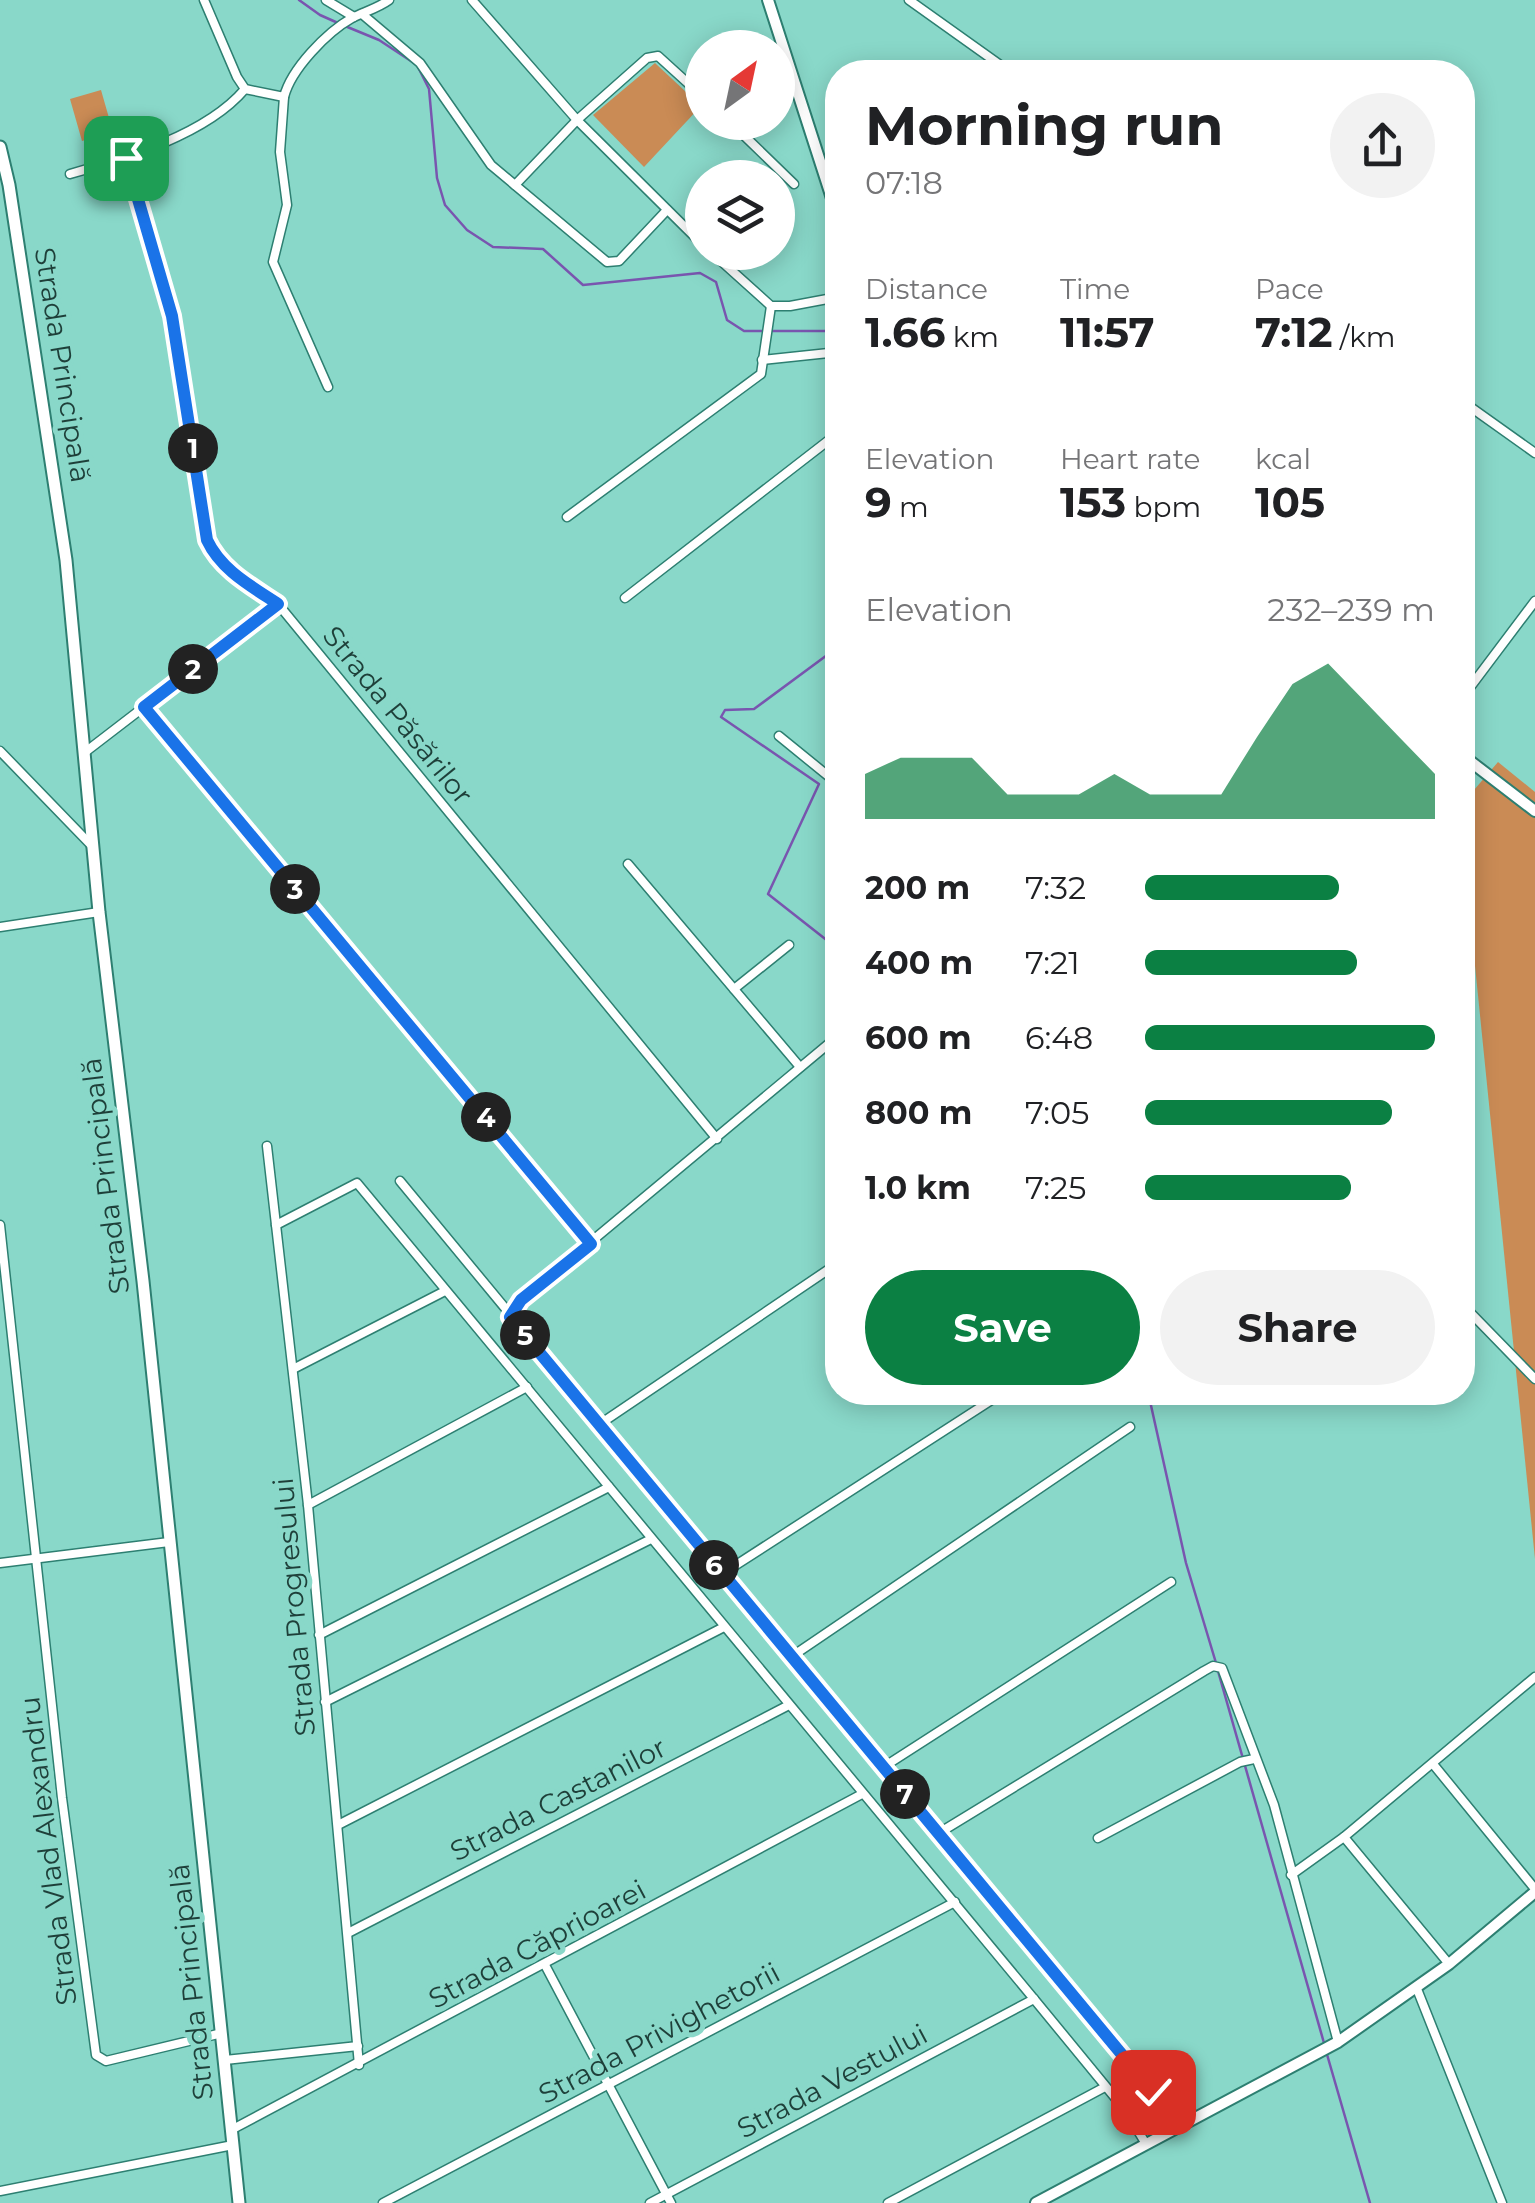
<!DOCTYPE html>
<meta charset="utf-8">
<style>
body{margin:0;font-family:Montserrat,sans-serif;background:#f2f2f2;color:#202124;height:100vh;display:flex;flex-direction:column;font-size:38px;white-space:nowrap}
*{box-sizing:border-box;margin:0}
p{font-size:32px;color:#757577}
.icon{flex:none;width:55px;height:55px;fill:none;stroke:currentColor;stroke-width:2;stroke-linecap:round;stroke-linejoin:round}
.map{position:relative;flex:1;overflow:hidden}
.sheet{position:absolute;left:825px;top:60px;width:650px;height:1345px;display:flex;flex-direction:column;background:#fff;border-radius:40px;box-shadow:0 5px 25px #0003}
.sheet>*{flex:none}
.needle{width:65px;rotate:33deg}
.fabs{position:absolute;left:685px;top:30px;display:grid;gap:20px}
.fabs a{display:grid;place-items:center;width:110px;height:110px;border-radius:50%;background:#fff;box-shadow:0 5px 25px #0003;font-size:50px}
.pin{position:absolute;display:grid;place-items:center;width:85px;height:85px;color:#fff;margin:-42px;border-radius:20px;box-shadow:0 5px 15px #0006}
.km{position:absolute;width:50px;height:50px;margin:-25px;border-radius:50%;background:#222;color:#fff;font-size:28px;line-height:50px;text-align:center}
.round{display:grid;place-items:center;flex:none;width:105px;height:105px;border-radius:52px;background:#f2f2f2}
.summary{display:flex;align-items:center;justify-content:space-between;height:170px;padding:0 40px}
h1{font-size:55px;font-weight:700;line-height:75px}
.figures{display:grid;grid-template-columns:repeat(3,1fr);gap:15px;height:170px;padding:10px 40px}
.figures div{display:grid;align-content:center}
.figures b{font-size:42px;font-weight:700}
.figures small{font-size:28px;font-weight:400}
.figures p{font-size:28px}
.chart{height:280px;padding:20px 40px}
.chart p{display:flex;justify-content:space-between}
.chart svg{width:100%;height:180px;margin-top:10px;fill:#0b8043;opacity:.7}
.button{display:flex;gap:20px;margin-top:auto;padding:20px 40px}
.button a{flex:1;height:115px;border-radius:60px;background:#0b8043;color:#fff;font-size:40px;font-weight:700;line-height:115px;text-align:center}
.button a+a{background:#f2f2f2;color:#202124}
ul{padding:0 40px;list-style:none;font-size:32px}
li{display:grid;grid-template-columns:160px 120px 1fr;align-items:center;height:75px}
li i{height:25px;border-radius:12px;background:#0b8043}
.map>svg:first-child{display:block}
.green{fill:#ca8b55}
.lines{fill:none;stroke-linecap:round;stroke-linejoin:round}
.stream{stroke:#7955af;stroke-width:2.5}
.minor-casing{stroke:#2d7f71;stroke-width:11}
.tertiary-casing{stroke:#2d7f71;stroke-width:14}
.secondary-casing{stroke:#2d7f71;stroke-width:15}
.minor{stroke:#fff;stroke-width:8}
.tertiary{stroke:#fff;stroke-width:10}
.secondary{stroke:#fff;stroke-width:11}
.route-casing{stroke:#fff;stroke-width:20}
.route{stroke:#1a73e8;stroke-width:12}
.labels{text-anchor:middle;stroke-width:10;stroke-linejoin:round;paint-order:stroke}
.street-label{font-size:28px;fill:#1e3f39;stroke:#89d8c9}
</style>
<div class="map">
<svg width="1535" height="2203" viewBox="0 0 1535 2203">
<rect width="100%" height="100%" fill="#89d8c9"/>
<g class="green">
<polygon points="655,63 701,106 644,167 593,115"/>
<polygon points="101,90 113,132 82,141 70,99"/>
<polygon points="1498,762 1535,792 1535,1559 1463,847 1462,804"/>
</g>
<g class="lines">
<g class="stream">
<polyline points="299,0 320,15 338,23"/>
<polyline points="345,26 379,40 417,65 429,89 437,178 445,205 467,230 493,247 543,249 583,285 700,273 716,282 727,320 744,331 838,331"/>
<polyline points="838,647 754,709 725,710 721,717 819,784 768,894 838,949"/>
<polyline points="1148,1392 1186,1563 1216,1663"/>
<polyline points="1218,1671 1324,2043"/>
<polyline points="1326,2051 1370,2203"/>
</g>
<g class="minor-casing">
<g id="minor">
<path d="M 204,0 L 237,77 L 245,89 L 284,97 C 291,69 327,32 352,18 C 364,12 378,8 389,0"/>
<polyline points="326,0 354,17"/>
<polyline points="472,0 577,120 702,244"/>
<polyline points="909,0 1010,72"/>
<polyline points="362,14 420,63 491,165 607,262 619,261 667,210"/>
<polyline points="284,97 280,152 287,205 273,262 328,387"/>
<polyline points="730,122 794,184"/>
<polyline points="126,158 173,316 207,540 215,556 231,571 278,604 717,1139"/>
<path d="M 70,174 C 126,158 206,135 245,89"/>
<polyline points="515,185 577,120 647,58 658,56 702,96"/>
<polyline points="711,252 771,306 790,306 838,297"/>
<polyline points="762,360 838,352"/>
<polyline points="1462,401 1535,453"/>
<polyline points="567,517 761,374 771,306"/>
<polyline points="625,598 838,433"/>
<polyline points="1462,698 1535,601"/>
<polyline points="144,707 591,1244"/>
<polyline points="779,736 838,784"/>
<polyline points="0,751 91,845"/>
<polyline points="84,753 278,604"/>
<polyline points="628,864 800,1067"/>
<polyline points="0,927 99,912"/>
<polyline points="734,989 789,945"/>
<polyline points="267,1146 308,1505 359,2065"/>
<polyline points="400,1181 1153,2092 1189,2122"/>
<polyline points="0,1225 62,1798 96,2055 106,2061 222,2033"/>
<polyline points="276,1225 357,1183 1034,1999 1126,2111 1146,2144"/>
<polyline points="1462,1304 1535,1379"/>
<polyline points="510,1317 521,1300 838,1036"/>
<polyline points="293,1369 445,1291"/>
<polyline points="600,1424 838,1263"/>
<polyline points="308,1505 527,1387"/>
<polyline points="0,1563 169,1542"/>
<polyline points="722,1574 1004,1392"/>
<polyline points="319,1635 609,1487"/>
<polyline points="791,1657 1130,1427"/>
<polyline points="325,1702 651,1539"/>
<polyline points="1433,1764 1535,1889"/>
<polyline points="882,1768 1171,1582"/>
<polyline points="338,1825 724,1627"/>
<polyline points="939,1833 1204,1671 1213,1666 1222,1668 1274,1805 1338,2042"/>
<polyline points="1344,1837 1449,1964"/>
<polyline points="1098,1838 1240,1762 1254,1759"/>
<polyline points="1291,1875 1344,1837 1535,1677"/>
<polyline points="348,1933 789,1705"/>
<polyline points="545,1965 671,2203"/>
<polyline points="1417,1989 1502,2203"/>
<polyline points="225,2060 358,2046"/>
<polyline points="231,2130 862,1794"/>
<polyline points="0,2191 233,2145"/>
<polyline points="383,2203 955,1902"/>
<polyline points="650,2203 1034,1999"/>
<polyline points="888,2203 1105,2087"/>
</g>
</g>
<g class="tertiary-casing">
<g id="tertiary">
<polyline points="768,0 838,217"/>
<polyline points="1462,755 1535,811"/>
<polyline points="1036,2203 1338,2042 1449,1964 1535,1892"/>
</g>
</g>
<g class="secondary-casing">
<polyline id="secondary" points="0,147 9,185 66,560 99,912 143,1281 239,2203"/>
</g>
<use href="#minor" class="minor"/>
<use href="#tertiary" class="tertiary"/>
<use href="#secondary" class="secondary"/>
</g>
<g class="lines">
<g class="route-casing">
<path id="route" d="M 126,158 L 172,316 L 207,540 C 221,570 251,586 278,604 L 144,707 L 591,1244 L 521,1300 L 510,1317 L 1153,2092"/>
</g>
<use href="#route" class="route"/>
</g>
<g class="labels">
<g class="street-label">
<text transform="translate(63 365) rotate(81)" y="10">Strada Principală</text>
<text transform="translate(398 715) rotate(51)" y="10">Strada Păsărilor</text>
<text transform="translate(105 1176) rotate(-97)" y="10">Strada Principală</text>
<text transform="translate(294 1607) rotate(-95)" y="10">Strada Progresului</text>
<text transform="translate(558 1799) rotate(-27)" y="10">Strada Castanilor</text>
<text transform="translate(48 1851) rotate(-97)" y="10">Strada Vlad Alexandru</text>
<text transform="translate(537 1944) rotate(-28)" y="10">Strada Căprioarei</text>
<text transform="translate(191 1982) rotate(-96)" y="10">Strada Principală</text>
<text transform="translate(659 2033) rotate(-28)" y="10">Strada Privighetorii</text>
<text transform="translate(832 2081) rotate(-28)" y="10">Strada Vestului</text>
</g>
</g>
</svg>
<div class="fabs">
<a><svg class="needle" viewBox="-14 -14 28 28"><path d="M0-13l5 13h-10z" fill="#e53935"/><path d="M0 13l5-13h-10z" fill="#757577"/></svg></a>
<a><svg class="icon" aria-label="layers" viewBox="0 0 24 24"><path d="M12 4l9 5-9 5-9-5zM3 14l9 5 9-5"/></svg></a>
</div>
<div class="pin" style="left:126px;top:158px;background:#1e9e55"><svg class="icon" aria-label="arrive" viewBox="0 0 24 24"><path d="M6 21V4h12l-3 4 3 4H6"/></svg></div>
<div class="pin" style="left:1153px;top:2092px;background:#d93025"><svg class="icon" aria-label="check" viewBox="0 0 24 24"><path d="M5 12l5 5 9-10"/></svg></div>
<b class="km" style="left:193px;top:448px">1</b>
<b class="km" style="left:193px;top:669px">2</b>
<b class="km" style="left:295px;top:889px">3</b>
<b class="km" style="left:486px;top:1117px">4</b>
<b class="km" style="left:525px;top:1335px">5</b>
<b class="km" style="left:714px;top:1565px">6</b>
<b class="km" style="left:905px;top:1794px">7</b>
<section class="sheet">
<div class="summary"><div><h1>Morning run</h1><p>07:18</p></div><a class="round"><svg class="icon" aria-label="share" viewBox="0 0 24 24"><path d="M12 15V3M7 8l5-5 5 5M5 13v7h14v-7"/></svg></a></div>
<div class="figures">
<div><p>Distance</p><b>1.66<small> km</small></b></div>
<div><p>Time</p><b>11:57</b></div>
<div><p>Pace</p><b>7:12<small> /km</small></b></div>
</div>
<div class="figures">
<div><p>Elevation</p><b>9<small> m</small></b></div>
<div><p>Heart rate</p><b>153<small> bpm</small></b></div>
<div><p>kcal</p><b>105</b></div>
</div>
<div class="chart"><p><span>Elevation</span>232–239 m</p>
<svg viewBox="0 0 160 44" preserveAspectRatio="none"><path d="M0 44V33L10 29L20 29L30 29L40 38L50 38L60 38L70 33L80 38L90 38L100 38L110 24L120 11L130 6L140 15L150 24L160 33V44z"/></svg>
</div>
<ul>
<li><b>200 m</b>7:32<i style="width:67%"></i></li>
<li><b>400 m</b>7:21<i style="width:73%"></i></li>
<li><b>600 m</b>6:48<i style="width:100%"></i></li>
<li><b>800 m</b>7:05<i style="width:85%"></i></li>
<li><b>1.0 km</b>7:25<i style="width:71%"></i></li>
</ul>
<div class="button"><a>Save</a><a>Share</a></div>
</section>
</div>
